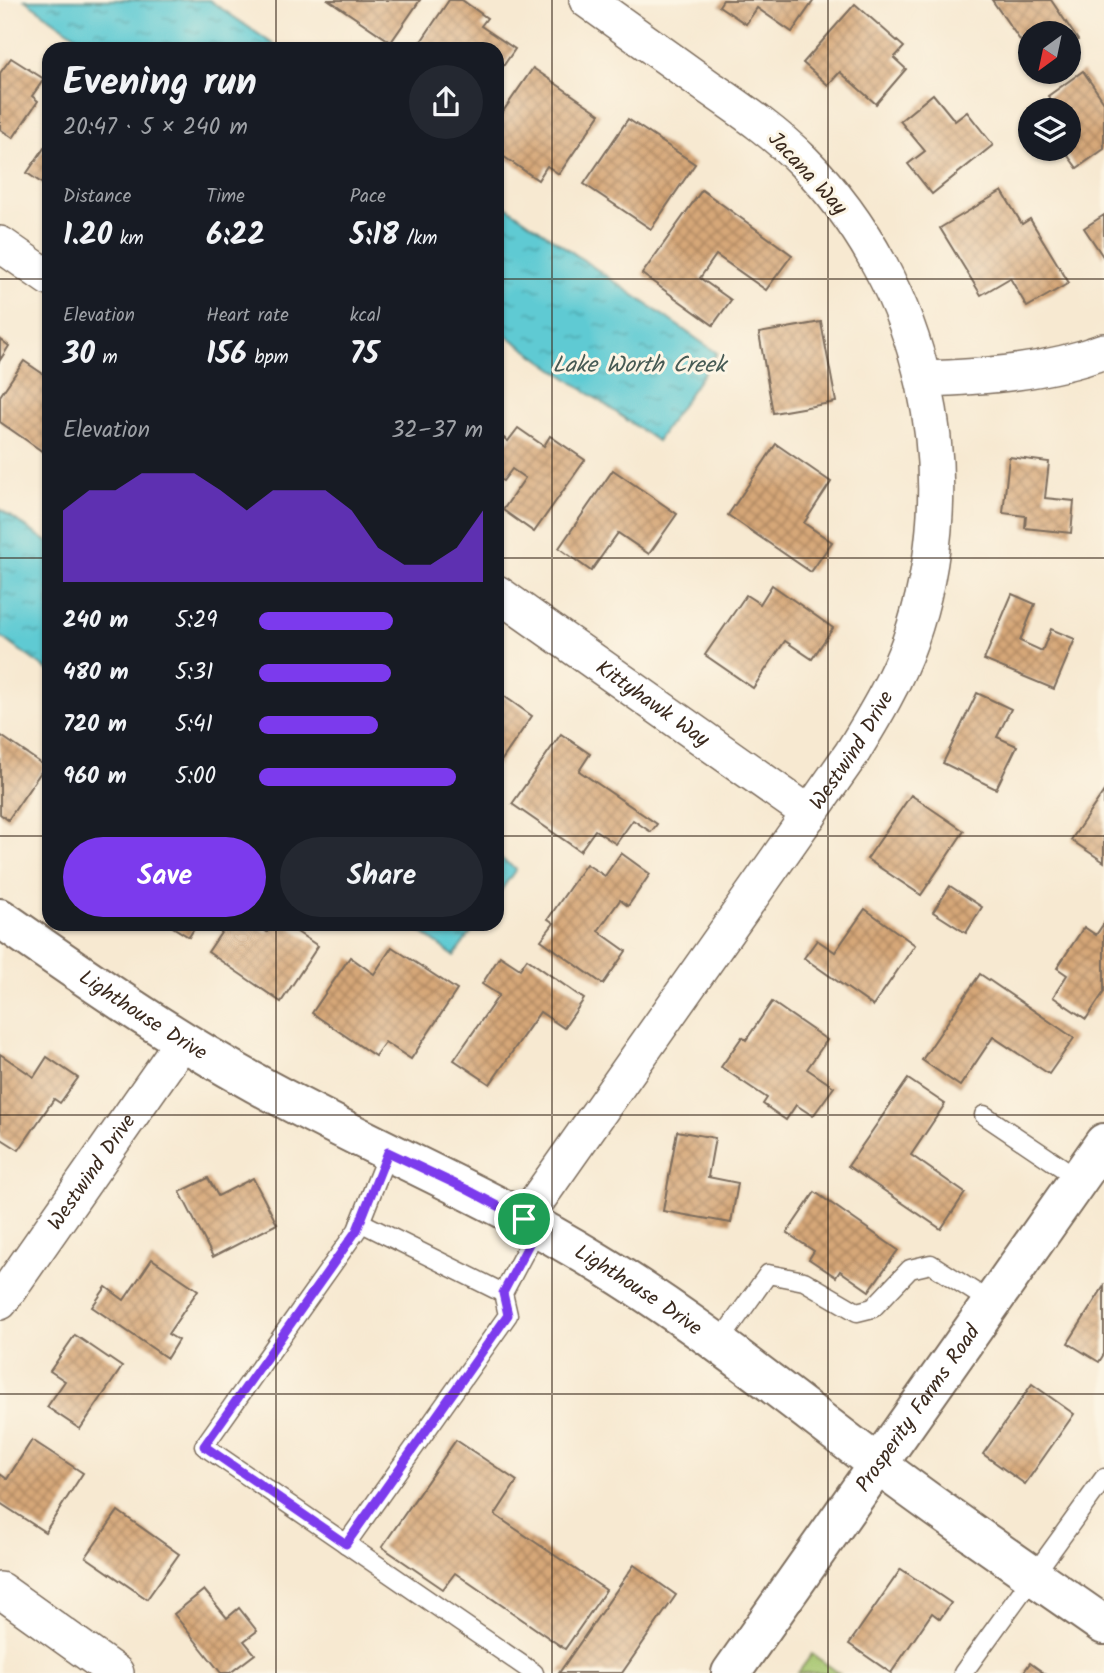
<!DOCTYPE html>
<meta charset="utf-8">
<style>
body{margin:0;font-family:Kalam,sans-serif;background:#242831;color:#f1f3f6;height:100vh;display:flex;flex-direction:column;font-size:26px;white-space:nowrap}
*{box-sizing:border-box;margin:0}
p{font-size:23px;color:#9ea1a6}
.icon{flex:none;width:38px;height:38px;fill:none;stroke:currentColor;stroke-width:2;stroke-linecap:round;stroke-linejoin:round}
.map{position:relative;flex:1;overflow:hidden}
.sheet{position:absolute;left:42px;top:42px;width:462px;height:889px;display:flex;flex-direction:column;background:#171b24;border-radius:21px;box-shadow:0 2px 5px #0004}
.sheet>*{flex:none}
.needle{width:46px;rotate:213deg}
.controls{position:absolute;left:1018px;top:21px;display:grid;gap:14px}
.controls a{display:grid;place-items:center;width:63px;height:63px;border-radius:50%;background:#171b24;box-shadow:0 2px 5px #0004;font-size:35px}
.pin{position:absolute;display:grid;place-items:center;width:60px;height:60px;color:#fff;margin:-30px;border:4px solid #fff;border-radius:50%;box-shadow:0 2px 7px #0007}
.round{display:grid;place-items:center;flex:none;width:74px;height:74px;border-radius:37px;background:#242831}
.headline{display:flex;align-items:center;justify-content:space-between;height:119px;padding:0 21px}
h1{font-size:38px;font-weight:800;line-height:52px}
.metrics{display:grid;grid-template-columns:repeat(3,1fr);gap:10px;height:119px;padding:7px 21px}
.metrics div{display:grid;align-content:center}
.metrics b{font-size:30px;font-weight:800}
.metrics small{font-size:19px;font-weight:400}
.metrics p{font-size:19px}
.chart{height:196px;padding:14px 21px}
.chart p{display:flex;justify-content:space-between}
.chart svg{width:100%;height:126px;margin-top:7px;fill:#7c3aed;opacity:.7}
.primary-button{display:flex;gap:14px;margin-top:auto;padding:14px 21px}
.primary-button a{flex:1;height:80px;border-radius:42px;background:#7c3aed;color:#fff;font-size:28px;font-weight:800;line-height:80px;text-align:center}
.primary-button a+a{background:#242831;color:#f1f3f6}
ul{padding:0 21px;list-style:none;font-size:23px}
li{display:grid;grid-template-columns:112px 84px 1fr;align-items:center;height:52px}
li i{height:18px;border-radius:9px;background:#7c3aed}
.map>svg:first-child{display:block}
.park{fill:url(#park-crowns);stroke:#707846;stroke-width:2}
.water{fill:url(#water-ripples);stroke:#4c7a78;stroke-width:2}
.building{fill:url(#building-cross-hatch)}
.lines{fill:none;stroke-linecap:round;stroke-linejoin:round}
.service-casing{stroke:#7d6d5d;stroke-width:21}
.minor-casing{stroke:#7d6d5d;stroke-width:38}
.tertiary-casing{stroke:#7d6d5d;stroke-width:42}
.service{stroke:#fff;stroke-width:18}
.minor{stroke:#fff;stroke-width:35}
.tertiary{stroke:#fff;stroke-width:38}
.route-casing{stroke:#fff;stroke-width:14}
.route{stroke:#7c3aed;stroke-width:9}
.grid{fill:none;stroke:#3b2a1e;stroke-width:2;stroke-opacity:0.55}
.labels{text-anchor:middle;stroke-width:6;stroke-linejoin:round;paint-order:stroke}
.street-label{font-size:21px;fill:#3b2a1e;stroke:#fcf5e5}
.water-label{font-size:23px;font-style:italic;fill:#465a54;stroke:#fcf5e5}
</style>
<div class="map">
<svg width="1104" height="1673" viewBox="0 0 1104 1673">
<defs>
<pattern id="park-crowns" width="20" height="18" patternUnits="userSpaceOnUse" patternTransform="scale(1.75)"><rect width="20" height="18" fill="#a4c56d"/><path d="M2 6a3 3 0 1 1 6 0M12 15a3 3 0 1 1 6 0" fill="none" stroke="#8ea95e"/></pattern>
<pattern id="water-ripples" width="26" height="14" patternUnits="userSpaceOnUse" patternTransform="scale(1.75)"><rect width="26" height="14" fill="#5ecad3"/><path d="M2 4q2-2 4 0t4 0M15 11q2-2 4 0t4 0" fill="none" stroke="#4fa4ab"/></pattern>
<pattern id="building-cross-hatch" width="8" height="8" patternUnits="userSpaceOnUse" patternTransform="scale(1.75)"><rect width="8" height="8" fill="#d6a778"/><path d="M0 0l8 8M0 8l8-8" fill="none" stroke="#af8862"/></pattern>
</defs>
<rect width="100%" height="100%" fill="#fcf5e5"/>
<filter id="ink" filterUnits="userSpaceOnUse"><feTurbulence type="fractalNoise" baseFrequency=".0143" numOctaves="2"/><feDisplacementMap in="SourceGraphic" scale="14" xChannelSelector="R" yChannelSelector="G"/><feConvolveMatrix kernelMatrix="1 2 1 2 8 2 1 2 1" color-interpolation-filters="sRGB"/></filter>
<filter id="wash" filterUnits="userSpaceOnUse"><feTurbulence type="fractalNoise" baseFrequency=".00686" numOctaves="4" result="noise"/><feDisplacementMap in="SourceGraphic" scale="28" xChannelSelector="R" yChannelSelector="G"/><feGaussianBlur stdDeviation="1.57" result="paint"/><feColorMatrix in="noise" values="0 0 0 0 0 0 0 0 0 0 0 0 0 0 0 0 0 1.4 0 .05"/><feComposite in="paint" operator="in"/></filter>
<g filter="url(#wash)">
<rect width="100%" height="100%" fill="#f7e9d1"/>
<polygon class="park" points="812,1654 839,1673 798,1673"/>
<g class="water">
<polygon points="25,0 209,0 280,49 95,49"/>
<polygon points="497,200 717,353 657,441 497,329"/>
<polygon points="0,509 49,543 49,671 0,636"/>
<polygon points="497,856 516,869 497,896"/>
<polygon points="410,924 477,924 454,956"/>
</g>
<g id="blocks">
<g class="building">
<polygon points="329,0 420,0 391,42"/>
<polygon points="449,0 462,0 487,18 481,26 515,49 497,75 497,49 416,49"/>
<polygon points="723,0 814,0 792,32 757,8 746,24 719,6"/>
<polygon points="992,0 1051,0 1078,40 1069,46 1069,33 1031,33 1031,56"/>
<polygon points="855,4 904,47 894,58 906,69 876,104 840,72 828,85 803,63"/>
<polygon points="11,58 44,79 32,96 38,101 13,138 0,129 0,73"/>
<polygon points="533,68 600,114 559,174 547,166 538,180 497,152 497,120"/>
<polygon points="1083,71 1104,102 1104,149 1077,168 1063,149 1069,149 1069,110 1058,110 1048,96"/>
<polygon points="933,94 955,121 967,112 993,145 932,194 908,164 925,151 900,121"/>
<polygon points="628,119 695,164 651,229 584,184"/>
<polygon points="49,141 49,188 27,173"/>
<polygon points="702,190 792,255 766,290 716,255 700,278 731,300 713,325 642,274"/>
<polygon points="1002,191 1022,224 1030,219 1069,283 1027,307 1010,278 981,295 940,228"/>
<polygon points="1104,215 1104,258 1084,228"/>
<polygon points="821,322 836,402 773,413 759,333"/>
<polygon points="0,339 9,346 0,360"/>
<polygon points="24,361 49,378 49,456 0,422 0,396"/>
<polygon points="518,428 544,446 550,436 585,460 534,532 503,510 525,478 512,469 503,481 497,477 497,433 508,441"/>
<polygon points="776,444 831,482 804,523 832,542 811,572 728,515"/>
<polygon points="1009,457 1049,462 1045,498 1074,501 1071,533 1025,528 1026,516 1003,513"/>
<polygon points="613,470 677,514 649,554 618,533 591,571 559,548"/>
<polygon points="772,585 833,628 812,659 785,641 753,688 705,655 746,595 760,604"/>
<polygon points="1012,594 1035,604 1020,641 1042,651 1051,629 1075,639 1054,689 984,660"/>
<polygon points="497,691 532,716 497,767"/>
<polygon points="977,693 1011,709 997,737 1017,746 996,789 943,763"/>
<polygon points="561,734 590,754 579,771 657,824 651,832 633,820 616,844 595,830 580,851 512,804"/>
<polygon points="0,735 45,766 8,820 0,814"/>
<polygon points="1104,791 1104,862 1071,840"/>
<polygon points="911,795 964,831 921,895 867,859"/>
<polygon points="621,853 650,874 628,906 620,900 598,931 626,951 603,984 541,940 554,923 548,919 586,864 605,876"/>
<polygon points="950,886 982,907 966,933 933,912"/>
<polygon points="865,909 915,945 873,1006 804,958 817,940 835,952"/>
<polygon points="1104,923 1104,992 1086,1019 1053,997 1067,975 1057,968 1084,927 1096,935"/>
<polygon points="168,924 197,924 189,937"/>
<polygon points="227,924 255,924 267,932 273,924 285,924 318,946 281,1002 208,952"/>
<polygon points="392,947 457,990 411,1059 385,1042 375,1056 312,1013 350,957 374,974"/>
<polygon points="500,956 520,969 527,959 584,999 564,1028 540,1012 490,1084 454,1060 499,995 482,984"/>
<polygon points="980,974 1074,1038 1049,1074 993,1037 960,1086 922,1060"/>
<polygon points="772,1002 827,1040 807,1069 834,1087 813,1116 796,1105 786,1120 763,1104 767,1098 721,1067 742,1037 746,1040"/>
<polygon points="0,1054 34,1077 47,1057 78,1078 60,1103 54,1099 19,1150 0,1138"/>
<polygon points="908,1079 945,1104 911,1155 965,1193 941,1229 848,1166"/>
<polygon points="677,1131 715,1138 708,1177 738,1183 731,1223 663,1211"/>
<polygon points="208,1178 218,1196 253,1178 277,1224 213,1257 180,1192"/>
<polygon points="815,1192 898,1250 869,1291 840,1271 836,1277 809,1259 814,1251 787,1233"/>
<polygon points="152,1259 198,1290 168,1334 178,1340 167,1358 92,1307 106,1287 124,1300"/>
<polygon points="1104,1286 1104,1354 1099,1362 1068,1343"/>
<polygon points="75,1335 122,1367 80,1429 47,1407 65,1381 50,1371"/>
<polygon points="1032,1384 1074,1414 1025,1484 983,1454"/>
<polygon points="32,1440 83,1473 45,1532 0,1503 0,1474 7,1479"/>
<polygon points="456,1440 517,1481 495,1515 606,1590 565,1649 455,1573 443,1589 382,1547"/>
<polygon points="118,1511 179,1554 147,1599 86,1557"/>
<polygon points="634,1565 676,1595 622,1673 559,1673"/>
<polygon points="901,1569 951,1603 940,1619 932,1613 891,1673 849,1644"/>
<polygon points="204,1590 227,1618 239,1608 257,1631 244,1641 255,1654 230,1673 221,1673 174,1614"/>
<polygon points="1030,1663 1044,1673 1023,1673"/>
</g>
</g>
</g>
<g filter="url(#ink)">
<use href="#blocks" fill-opacity="0" stroke="#7d6d5d" stroke-width="2"/>
<g class="lines">
<g class="service-casing">
<g id="service">
<polyline points="984,1115 1079,1179"/>
<polyline points="388,1152 357,1230 204,1446 534,1673"/>
<polyline points="360,1222 503,1293"/>
<polyline points="718,1344 768,1274 804,1281 857,1312 873,1308 910,1269 931,1264 992,1303"/>
<polyline points="346,1544 508,1315 503,1293 538,1227"/>
<polyline points="963,1673 1104,1478"/>
</g>
</g>
<g class="minor-casing">
<g id="minor">
<polyline points="0,244 49,278"/>
<path d="M 924,379 C 984,377 1048,372 1104,351"/>
<path id="s1" d="M 497,593 L 810,814"/>
<path id="s2" d="M 524,1219 L 852,753 C 874,717 896,681 910,641 C 968,476 926,285 803,161 C 774,132 740,109 707,86 C 667,57 627,29 587,0"/>
<path id="s3" d="M 0,1302 L 182,1042"/>
<polyline points="0,1590 116,1673"/>
</g>
</g>
<g class="tertiary-casing">
<g id="tertiary">
<path id="s4" d="M 0,918 C 83,976 166,1034 255,1083 C 366,1145 485,1193 594,1260 C 692,1319 782,1392 873,1461 C 948,1518 1027,1571 1104,1625"/>
<path id="s5" d="M 731,1673 L 1104,1143"/>
</g>
</g>
<use href="#service" class="service"/>
<use href="#minor" class="minor"/>
<use href="#tertiary" class="tertiary"/>
</g>
</g>
<g class="lines" filter="url(#ink)">
<g class="route-casing">
<polygon id="route" points="388,1152 466,1189 538,1227 503,1293 508,1315 346,1544 204,1446 357,1230"/>
</g>
<use href="#route" class="route"/>
</g>
<path class="grid" d="M 276,0 L 276,49M 552,0 L 552,1673M 828,0 L 828,1673M 0,279 L 49,279M 497,279 L 1104,279M 0,558 L 49,558M 497,558 L 1104,558M 0,836 L 49,836M 497,836 L 1104,836M 276,924 L 276,1673M 0,1115 L 1104,1115M 0,1394 L 1104,1394"/>
<g class="labels">
<g class="street-label">
<text transform="translate(808 173) rotate(47)" y="7">Jacana Way</text>
<text dy="7" stroke="none"><textPath href="#s1" startOffset="191">Kittyhawk Way</textPath></text>
<text dy="7" stroke="none"><textPath href="#s2" startOffset="572">Westwind Drive</textPath></text>
<text dy="7" stroke="none"><textPath href="#s4" startOffset="173">Lighthouse Drive</textPath></text>
<text dy="7" stroke="none"><textPath href="#s3" startOffset="159">Westwind Drive</textPath></text>
<text dy="7" stroke="none"><textPath href="#s4" startOffset="740">Lighthouse Drive</textPath></text>
<text dy="7" stroke="none"><textPath href="#s5" startOffset="324">Prosperity Farms Road</textPath></text>
</g>
<g class="water-label">
<text x="639" y="372">Lake Worth Creek</text>
</g>
</g>
</svg>
<div class="controls">
<a><svg class="needle" viewBox="-14 -14 28 28"><path d="M0-13l5 13h-10z" fill="#e53935"/><path d="M0 13l5-13h-10z" fill="#9ea1a6"/></svg></a>
<a><svg class="icon" aria-label="layers" viewBox="0 0 24 24"><path d="M12 4l9 5-9 5-9-5zM3 14l9 5 9-5"/></svg></a>
</div>
<div class="pin" style="left:524px;top:1219px;background:#1e9e55"><svg class="icon" aria-label="arrive" viewBox="0 0 24 24"><path d="M6 21V4h12l-3 4 3 4H6"/></svg></div>
<section class="sheet">
<div class="headline"><div><h1>Evening run</h1><p>20:47 · 5 × 240 m</p></div><a class="round"><svg class="icon" aria-label="share" viewBox="0 0 24 24"><path d="M12 15V3M7 8l5-5 5 5M5 13v7h14v-7"/></svg></a></div>
<div class="metrics">
<div><p>Distance</p><b>1.20<small> km</small></b></div>
<div><p>Time</p><b>6:22</b></div>
<div><p>Pace</p><b>5:18<small> /km</small></b></div>
</div>
<div class="metrics">
<div><p>Elevation</p><b>30<small> m</small></b></div>
<div><p>Heart rate</p><b>156<small> bpm</small></b></div>
<div><p>kcal</p><b>75</b></div>
</div>
<div class="chart"><p><span>Elevation</span>32–37 m</p>
<svg viewBox="0 0 160 44" preserveAspectRatio="none"><path d="M0 44V19L10 12L20 12L30 6L40 6L50 6L60 12L70 19L80 12L90 12L100 12L110 19L120 32L130 38L140 38L150 32L160 19V44z"/></svg>
</div>
<ul>
<li><b>240 m</b>5:29<i style="width:60%"></i></li>
<li><b>480 m</b>5:31<i style="width:59%"></i></li>
<li><b>720 m</b>5:41<i style="width:53%"></i></li>
<li><b>960 m</b>5:00<i style="width:88%"></i></li>
</ul>
<div class="primary-button"><a>Save</a><a>Share</a></div>
</section>
</div>
